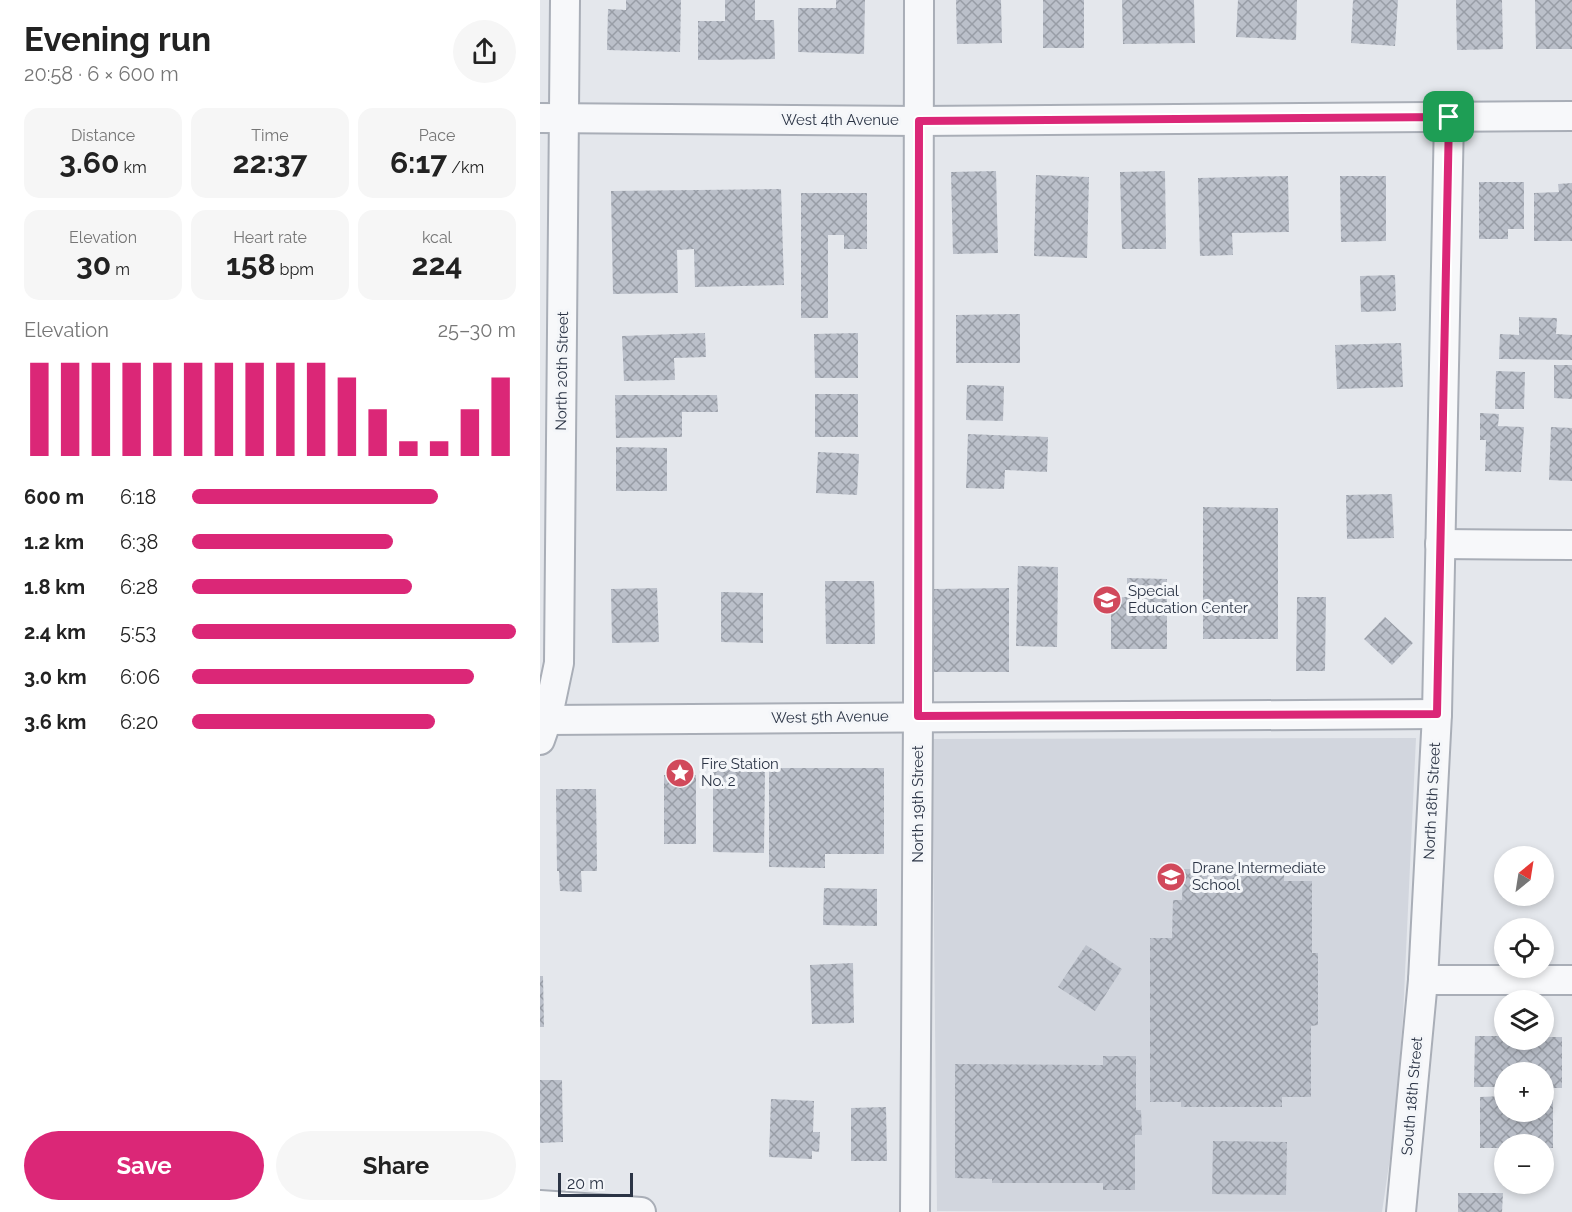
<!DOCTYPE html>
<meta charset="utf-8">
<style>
body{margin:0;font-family:Raleway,sans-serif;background:#f6f6f6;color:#222;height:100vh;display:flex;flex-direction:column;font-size:22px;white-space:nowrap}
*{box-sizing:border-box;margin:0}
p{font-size:20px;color:#767676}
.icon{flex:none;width:33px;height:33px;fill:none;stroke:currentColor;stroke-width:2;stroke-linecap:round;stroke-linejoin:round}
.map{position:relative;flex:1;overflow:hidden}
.side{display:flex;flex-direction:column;background:#fff;width:540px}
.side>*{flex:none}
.needle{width:39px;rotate:30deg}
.tools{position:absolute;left:954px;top:846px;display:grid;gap:12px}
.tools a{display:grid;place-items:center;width:60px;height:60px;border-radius:50%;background:#fff;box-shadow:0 3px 9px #0003;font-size:30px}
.scale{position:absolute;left:18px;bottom:15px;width:75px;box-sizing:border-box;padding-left:6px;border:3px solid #2b3445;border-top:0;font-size:16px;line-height:21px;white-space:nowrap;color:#2b3445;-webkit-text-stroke:4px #f4f6f9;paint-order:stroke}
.pin{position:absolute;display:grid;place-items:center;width:51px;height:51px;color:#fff;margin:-26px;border-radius:12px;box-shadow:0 3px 9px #0006}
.round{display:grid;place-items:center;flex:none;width:63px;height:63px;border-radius:32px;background:#f6f6f6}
.head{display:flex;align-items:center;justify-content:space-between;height:102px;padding:0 24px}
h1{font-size:33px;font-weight:700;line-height:45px}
.metrics{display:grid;grid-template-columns:repeat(3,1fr);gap:9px;height:102px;padding:6px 24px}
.metrics div{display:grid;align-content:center;border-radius:15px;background:#f6f6f6;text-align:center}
.metrics b{font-size:30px;font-weight:700}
.metrics small{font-size:16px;font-weight:400}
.metrics p{font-size:16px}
.chart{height:168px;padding:12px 24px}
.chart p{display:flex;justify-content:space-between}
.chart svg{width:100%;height:108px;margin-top:6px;stroke:#db2777;stroke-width:6}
.action{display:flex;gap:12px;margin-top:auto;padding:12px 24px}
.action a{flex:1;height:69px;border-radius:36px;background:#db2777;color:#fff;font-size:24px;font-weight:700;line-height:69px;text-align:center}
.action a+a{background:#f6f6f6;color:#222}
ul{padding:0 24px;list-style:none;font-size:20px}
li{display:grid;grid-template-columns:96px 72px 1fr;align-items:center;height:45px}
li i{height:15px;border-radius:8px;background:#db2777}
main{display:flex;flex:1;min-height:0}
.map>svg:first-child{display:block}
.built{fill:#d2d6de}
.building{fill:url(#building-cross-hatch)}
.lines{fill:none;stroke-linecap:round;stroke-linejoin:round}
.street-casing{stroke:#a9aeb7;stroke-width:32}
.street{stroke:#f7f8fa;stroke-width:28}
.route-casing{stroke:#fff;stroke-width:12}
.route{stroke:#db2777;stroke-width:8}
.labels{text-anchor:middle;stroke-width:6;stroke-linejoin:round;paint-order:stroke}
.street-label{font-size:15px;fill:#2b3445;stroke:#f4f6f9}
.poi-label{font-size:15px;fill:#2b3445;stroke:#f4f6f9;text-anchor:start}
</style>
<main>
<section class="side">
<div class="head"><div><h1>Evening run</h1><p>20:58 · 6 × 600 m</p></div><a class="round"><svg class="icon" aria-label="share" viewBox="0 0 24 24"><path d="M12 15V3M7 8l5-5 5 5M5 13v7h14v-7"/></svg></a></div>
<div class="metrics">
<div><p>Distance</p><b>3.60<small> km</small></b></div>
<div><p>Time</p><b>22:37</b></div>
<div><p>Pace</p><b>6:17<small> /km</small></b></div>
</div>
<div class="metrics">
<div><p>Elevation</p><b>30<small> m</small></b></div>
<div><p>Heart rate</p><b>158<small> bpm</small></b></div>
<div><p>kcal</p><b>224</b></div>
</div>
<div class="chart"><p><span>Elevation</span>25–30 m</p>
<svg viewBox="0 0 160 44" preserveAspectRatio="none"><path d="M5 44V6M15 44V6M25 44V6M35 44V6M45 44V6M55 44V6M65 44V6M75 44V6M85 44V6M95 44V6M105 44V12M115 44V25M125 44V38M135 44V38M145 44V25M155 44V12"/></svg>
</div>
<ul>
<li><b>600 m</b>6:18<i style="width:76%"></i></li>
<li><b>1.2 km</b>6:38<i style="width:62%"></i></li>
<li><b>1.8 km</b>6:28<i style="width:68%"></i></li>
<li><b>2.4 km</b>5:53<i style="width:100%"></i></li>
<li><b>3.0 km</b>6:06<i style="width:87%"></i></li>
<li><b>3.6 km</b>6:20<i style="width:75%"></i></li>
</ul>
<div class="action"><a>Save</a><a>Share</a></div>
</section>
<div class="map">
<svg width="1032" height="1212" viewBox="0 0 1032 1212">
<defs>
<pattern id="building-cross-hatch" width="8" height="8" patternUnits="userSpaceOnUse" patternTransform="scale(1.5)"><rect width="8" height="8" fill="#bbc0ca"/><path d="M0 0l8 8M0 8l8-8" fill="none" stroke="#989da6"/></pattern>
</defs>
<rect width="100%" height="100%" fill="#e4e7ec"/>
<polygon class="built" points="876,738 863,1016 855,1124 842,1212 397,1211 392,739"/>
<g class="building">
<polygon points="86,0 141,0 140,52 67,50 68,9 86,10"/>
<polygon points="185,0 215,0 215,20 234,20 235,59 158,60 158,21 185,21"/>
<polygon points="296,0 325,0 324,54 258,52 258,8 296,8"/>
<polygon points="416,0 461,0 462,43 417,44"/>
<rect x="503" y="0" width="41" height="48"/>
<polygon points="582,0 654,0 655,43 583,44"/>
<polygon points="698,0 757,0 756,40 696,37"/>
<polygon points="813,0 858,0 855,46 811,43"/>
<polygon points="916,0 962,0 963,49 917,50"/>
<polygon points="995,0 1032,0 1032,49 996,49"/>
<polygon points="456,171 458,253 413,254 411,172"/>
<polygon points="625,171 626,249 582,249 580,172"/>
<polygon points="496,175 549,177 547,258 494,256"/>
<polygon points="748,176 749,232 692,233 693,255 660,256 658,178"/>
<polygon points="800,176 846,176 846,241 801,242"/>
<polygon points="939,182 984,182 984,229 968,229 968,239 939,239"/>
<polygon points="1032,183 1032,241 994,241 994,193 1019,192 1018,184"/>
<polygon points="241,189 244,285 155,287 154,249 137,250 138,293 73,294 71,191"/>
<polygon points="261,193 327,193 327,249 304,249 304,235 288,235 288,318 261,318"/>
<polygon points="855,275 856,311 821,312 820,276"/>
<polygon points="480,314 480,363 416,363 416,315"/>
<polygon points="979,317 1017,318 1016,334 1032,335 1032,360 959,359 960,334 979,335"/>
<polygon points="165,333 166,357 134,358 135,380 84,381 82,336"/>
<polygon points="318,333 318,378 275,378 274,334"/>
<polygon points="861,343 863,387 797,389 795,345"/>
<polygon points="1014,365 1032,365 1032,399 1014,398"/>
<polygon points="956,371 985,372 984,409 955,409"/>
<polygon points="427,385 464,386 463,421 426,420"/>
<rect x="275" y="394" width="43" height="43"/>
<polygon points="75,395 177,395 178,412 142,412 142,437 76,438"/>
<polygon points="940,413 959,414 958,426 984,427 981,472 945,471 946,440 940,440"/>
<polygon points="1011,427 1032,428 1032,481 1009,480"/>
<polygon points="428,434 508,437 507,472 465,470 464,489 426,488"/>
<polygon points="76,447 127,448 127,491 76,491"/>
<polygon points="278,452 319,454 317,495 276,493"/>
<polygon points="852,494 854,538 807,539 806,495"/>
<polygon points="663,507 738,508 738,639 663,639"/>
<polygon points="478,566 518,567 517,647 476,646"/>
<polygon points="587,578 627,579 627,649 571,649 571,598 587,597"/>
<polygon points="285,581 334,581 335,644 286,644"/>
<polygon points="117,588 119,642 72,643 71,589"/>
<polygon points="469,588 469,672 393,672 393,589"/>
<polygon points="181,592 223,593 223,643 181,642"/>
<polygon points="757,597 786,597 785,671 756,671"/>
<polygon points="845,617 873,643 852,665 824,639"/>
<polygon points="173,766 225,767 224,853 173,852"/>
<polygon points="229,768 344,768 344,854 285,854 285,868 229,867"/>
<rect x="124" y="775" width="32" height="69"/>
<polygon points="16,789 56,789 57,871 41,871 42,892 20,891 19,871 17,871"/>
<polygon points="643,869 744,870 744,881 772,881 772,953 778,953 778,1025 771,1026 771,1097 742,1097 742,1107 641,1107 641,1102 610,1102 610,938 632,938 633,900 642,900"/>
<polygon points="284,888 337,889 337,926 283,925"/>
<polygon points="546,945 582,969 555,1011 518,987"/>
<polygon points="313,963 314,1023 272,1024 270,965"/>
<polygon points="0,976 3,976 4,1027 0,1027"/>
<polygon points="935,1036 964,1036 964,1040 1004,1040 1004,1037 1022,1037 1022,1088 1004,1088 1004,1072 964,1072 964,1087 934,1087"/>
<polygon points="563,1056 596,1056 596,1110 601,1110 602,1135 595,1135 595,1190 563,1190 563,1183 452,1183 452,1179 415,1178 415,1064 563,1065"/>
<polygon points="0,1080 22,1080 23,1142 0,1143"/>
<polygon points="964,1096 964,1112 1004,1112 1004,1096 1013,1096 1013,1148 1004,1148 1004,1144 964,1144 964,1148 940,1148 940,1097"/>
<polygon points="231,1099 274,1101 273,1132 280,1132 279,1152 272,1151 272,1159 229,1157"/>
<polygon points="346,1107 347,1161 311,1161 311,1108"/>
<polygon points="673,1141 747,1142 746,1195 672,1194"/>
<polygon points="918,1193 963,1193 962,1212 918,1212"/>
</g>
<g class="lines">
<g class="street-casing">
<g id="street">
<polyline points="0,118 379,121 1032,116"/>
<polyline points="900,544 1032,545"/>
<polyline points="7,720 897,714"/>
<polyline points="0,740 7,720 19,663 25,0"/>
<polyline points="883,980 1032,980"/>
<polyline points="0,1205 101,1212"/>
<polyline points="375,1212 378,716 379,0"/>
<polyline points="861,1212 883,980 897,714 909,117"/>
</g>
</g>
<use href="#street" class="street"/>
</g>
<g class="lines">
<g class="route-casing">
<polygon id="route" points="909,117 897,714 378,716 379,121"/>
</g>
<use href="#route" class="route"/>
</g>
<defs>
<g id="school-disc" transform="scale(1.5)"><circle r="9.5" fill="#d1495b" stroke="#f4f6f9"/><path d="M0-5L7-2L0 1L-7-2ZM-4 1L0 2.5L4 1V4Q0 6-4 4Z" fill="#fff"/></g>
<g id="sight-disc" transform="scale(1.5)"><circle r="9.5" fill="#d1495b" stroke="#f4f6f9"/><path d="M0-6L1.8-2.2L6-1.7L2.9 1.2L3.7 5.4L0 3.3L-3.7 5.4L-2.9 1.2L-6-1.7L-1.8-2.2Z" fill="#fff"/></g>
</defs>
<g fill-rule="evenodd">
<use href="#school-disc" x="567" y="600"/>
<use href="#sight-disc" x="140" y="773"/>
<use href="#school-disc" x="631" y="877"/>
</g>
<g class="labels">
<g class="street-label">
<text x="300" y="125">West 4th Avenue</text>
<text transform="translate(22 371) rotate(-89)" y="5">North 20th Street</text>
<text transform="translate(290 717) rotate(-1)" y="5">West 5th Avenue</text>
<text transform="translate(892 801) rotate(-87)" y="5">North 18th Street</text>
<text transform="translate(378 804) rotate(-90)" y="5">North 19th Street</text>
<text transform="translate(872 1096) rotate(-85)" y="5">South 18th Street</text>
</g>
<g class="poi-label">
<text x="588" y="596">Special<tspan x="588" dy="17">Education Center</tspan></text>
<text x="161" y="769">Fire Station<tspan x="161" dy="17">No. 2</tspan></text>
<text x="652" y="873">Drane Intermediate<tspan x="652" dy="17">School</tspan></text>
</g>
</g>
</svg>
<div class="tools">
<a><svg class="needle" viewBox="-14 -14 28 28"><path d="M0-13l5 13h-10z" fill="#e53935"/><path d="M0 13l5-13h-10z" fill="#767676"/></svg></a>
<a><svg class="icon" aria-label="locate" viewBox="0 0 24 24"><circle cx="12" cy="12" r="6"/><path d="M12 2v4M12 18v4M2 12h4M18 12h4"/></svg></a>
<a><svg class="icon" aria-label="layers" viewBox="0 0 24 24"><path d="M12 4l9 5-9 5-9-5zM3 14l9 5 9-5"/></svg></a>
<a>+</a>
<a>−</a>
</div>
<div class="scale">20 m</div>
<div class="pin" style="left:909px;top:117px;background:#1e9e55"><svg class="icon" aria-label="arrive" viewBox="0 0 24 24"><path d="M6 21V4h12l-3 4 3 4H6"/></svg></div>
</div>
</main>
